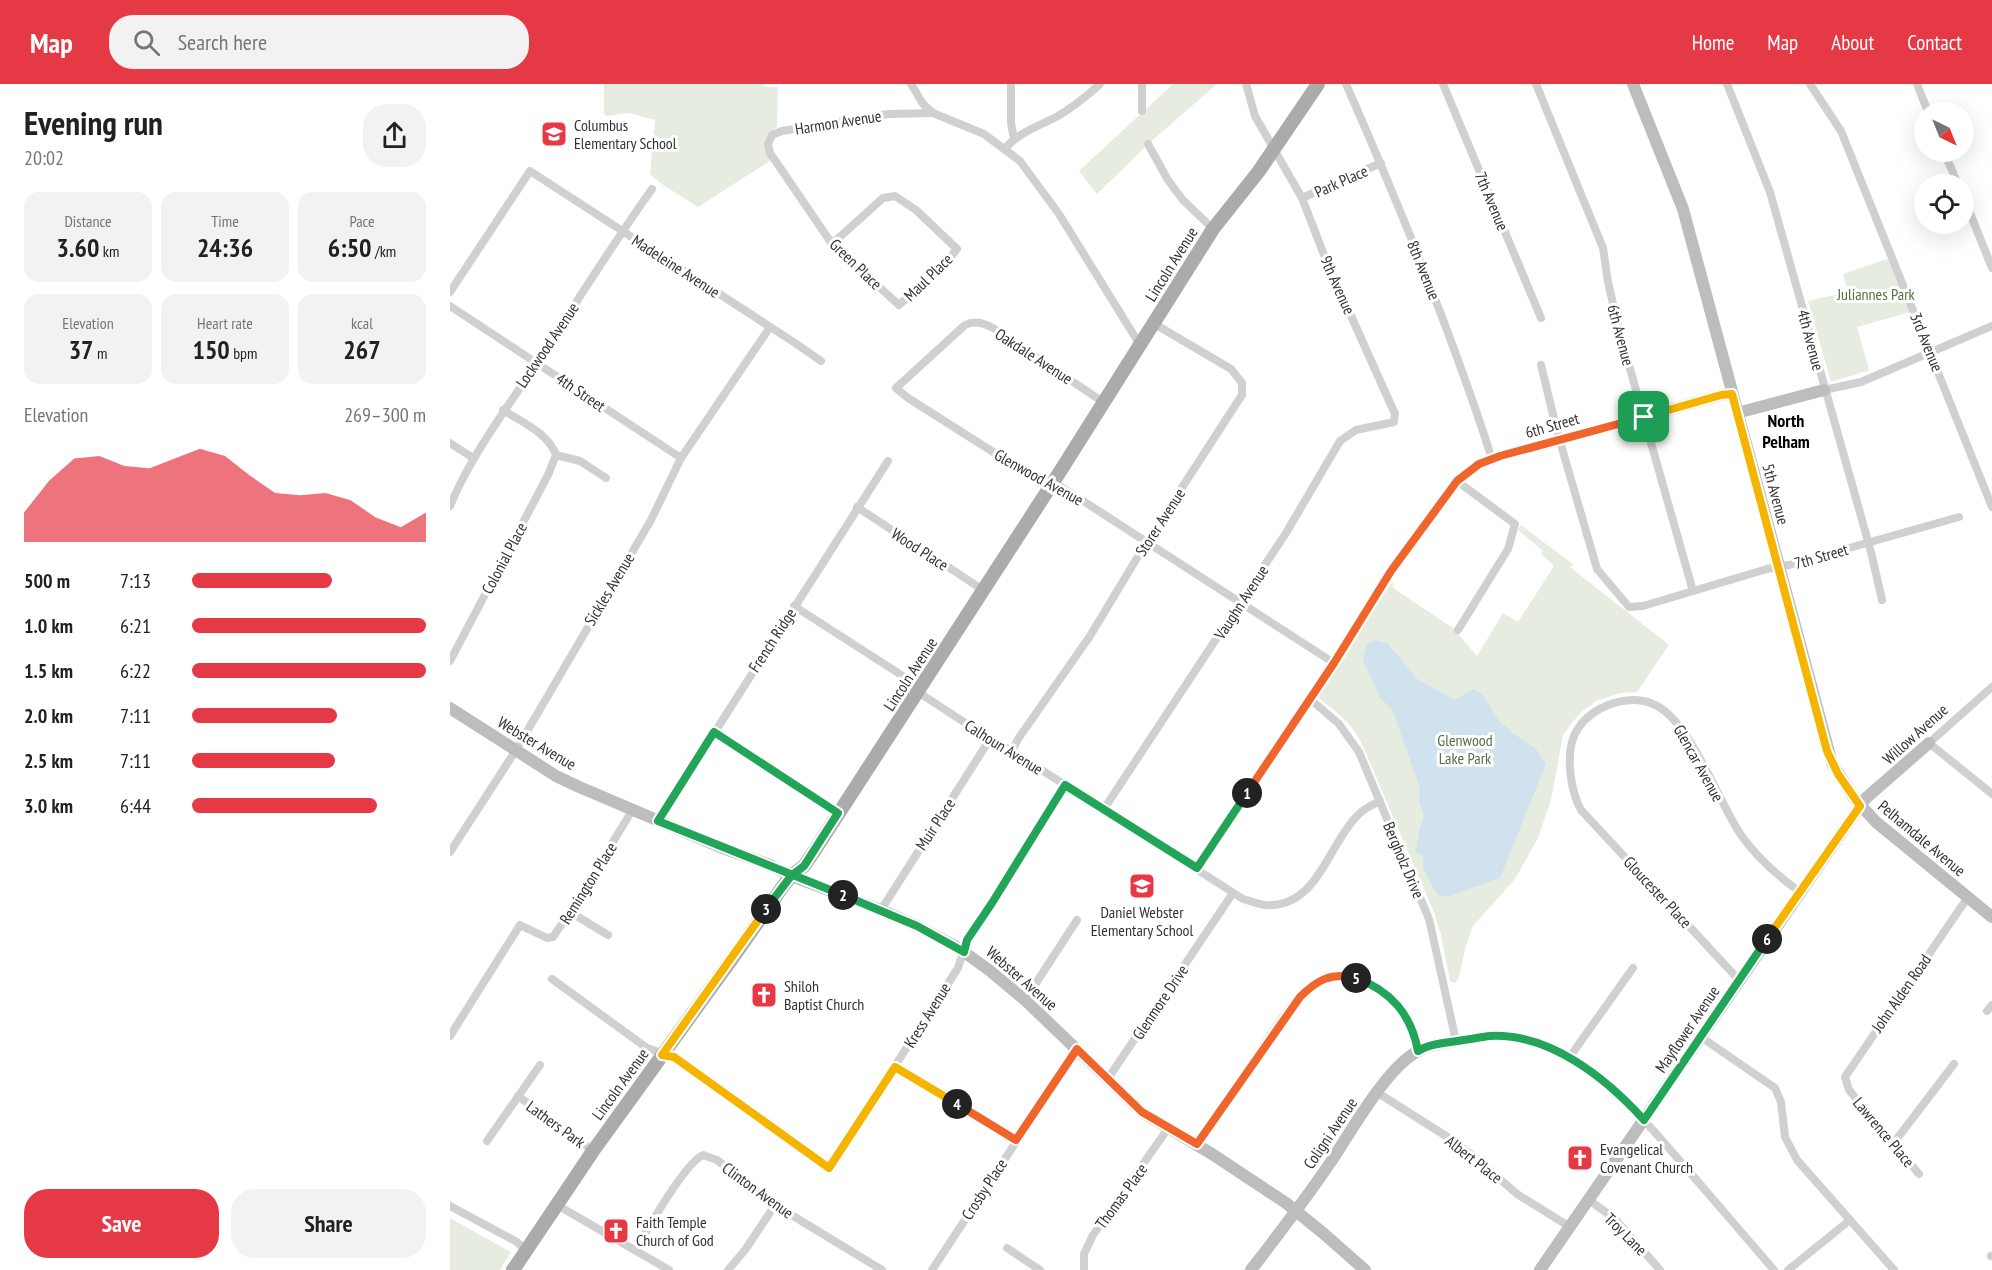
<!DOCTYPE html>
<meta charset="utf-8">
<style>
body{margin:0;font-family:"PT Sans Narrow",sans-serif;background:#f2f2f2;color:#202124;height:100vh;display:flex;flex-direction:column;font-size:22px;white-space:nowrap}
*{box-sizing:border-box;margin:0}
p{font-size:20px;color:#757577}
.icon{flex:none;width:33px;height:33px;fill:none;stroke:currentColor;stroke-width:2;stroke-linecap:round;stroke-linejoin:round}
.map{position:relative;flex:1;overflow:hidden}
.panel{display:flex;flex-direction:column;background:#fff;width:450px}
.panel>*{flex:none}
.needle{width:39px;rotate:137deg}
.buttons{position:absolute;left:1464px;top:18px;display:grid;gap:12px}
.buttons a{display:grid;place-items:center;width:60px;height:60px;border-radius:50%;background:#fff;box-shadow:0 6px 24px #0002;font-size:30px}
.pin{position:absolute;display:grid;place-items:center;width:51px;height:51px;color:#fff;margin:-26px;border-radius:12px;box-shadow:0 3px 9px #0006}
.km{position:absolute;width:30px;height:30px;margin:-15px;border-radius:50%;background:#222;color:#fff;font-size:16px;line-height:30px;text-align:center}
.round{display:grid;place-items:center;flex:none;width:63px;height:63px;border-radius:24px;background:#f2f2f2}
.head{display:flex;align-items:center;justify-content:space-between;height:102px;padding:0 24px}
h1{font-size:33px;font-weight:600;line-height:45px}
.metrics{display:grid;grid-template-columns:repeat(3,1fr);gap:9px;height:102px;padding:6px 24px}
.metrics div{display:grid;align-content:center;border-radius:15px;background:#f2f2f2;text-align:center}
.metrics b{font-size:26px;font-weight:600}
.metrics small{font-size:16px;font-weight:400}
.metrics p{font-size:16px}
.chart{height:168px;padding:12px 24px}
.chart p{display:flex;justify-content:space-between}
.chart svg{width:100%;height:108px;margin-top:6px;fill:#e63946;opacity:.7}
.button{display:flex;gap:12px;margin-top:auto;padding:12px 24px}
.button a{flex:1;height:69px;border-radius:24px;background:#e63946;color:#fff;font-size:24px;font-weight:600;line-height:69px;text-align:center}
.button a+a{background:#f2f2f2;color:#202124}
ul{padding:0 24px;list-style:none;font-size:20px}
li{display:grid;grid-template-columns:96px 72px 1fr;align-items:center;height:45px}
li i{height:15px;border-radius:8px;background:#e63946}
header{display:flex;align-items:center;gap:36px;box-sizing:border-box;height:84px;padding:0 30px;background:#e63946;color:#fff}
header strong{font-size:28px}
nav{display:flex;gap:33px;margin-inline-start:auto;font-size:21px}
.search{width:420px;height:54px;background:#f2f2f2;display:flex;align-items:center;gap:15px;box-sizing:border-box;padding:0 21px;border-radius:24px;color:#757577;font-size:22px}
main{display:flex;flex:1;min-height:0}
.map>svg:first-child{display:block}
.green{fill:#e6ecdf}
.water{fill:#cfe2ee}
.lines{fill:none;stroke-linecap:round;stroke-linejoin:round}
.street{stroke:#d0d0d0;stroke-width:8}
.secondary{stroke:#bdbdbd;stroke-width:12}
.primary{stroke:#ababab;stroke-width:14}
.split-1-casing{stroke:#fff;stroke-width:12}
.split-2-casing{stroke:#fff;stroke-width:12}
.split-3-casing{stroke:#fff;stroke-width:12}
.split-4-casing{stroke:#fff;stroke-width:12}
.split-5-casing{stroke:#fff;stroke-width:12}
.split-6-casing{stroke:#fff;stroke-width:12}
.split-7-casing{stroke:#fff;stroke-width:12}
.split-1{stroke:#f0652b;stroke-width:8}
.split-2{stroke:#22a559;stroke-width:8}
.split-3{stroke:#22a559;stroke-width:8}
.split-4{stroke:#f5b400;stroke-width:8}
.split-5{stroke:#f0652b;stroke-width:8}
.split-6{stroke:#22a559;stroke-width:8}
.split-7{stroke:#f5b400;stroke-width:8}
.labels{text-anchor:middle;stroke-width:6;stroke-linejoin:round;paint-order:stroke}
.street-label{font-size:16px;fill:#333;stroke:#fff}
.poi-label{font-size:16px;fill:#333;stroke:#fff;text-anchor:start}
.park-label{font-size:16px;fill:#56703f;stroke:#fff}
.neighbourhood-label{font-size:18px;font-weight:bold;fill:#000;stroke:#fff}
</style>
<header>
<strong>Map</strong>
<div class="search"><svg class="icon" aria-label="search" viewBox="0 0 24 24"><circle cx="10" cy="10" r="6"/><path d="M15 15l6 6"/></svg>Search here</div>
<nav><a>Home</a><a>Map</a><a>About</a><a>Contact</a></nav>
</header>
<main>
<section class="panel">
<div class="head"><div><h1>Evening run</h1><p>20:02</p></div><a class="round"><svg class="icon" aria-label="share" viewBox="0 0 24 24"><path d="M12 15V3M7 8l5-5 5 5M5 13v7h14v-7"/></svg></a></div>
<div class="metrics">
<div><p>Distance</p><b>3.60<small> km</small></b></div>
<div><p>Time</p><b>24:36</b></div>
<div><p>Pace</p><b>6:50<small> /km</small></b></div>
</div>
<div class="metrics">
<div><p>Elevation</p><b>37<small> m</small></b></div>
<div><p>Heart rate</p><b>150<small> bpm</small></b></div>
<div><p>kcal</p><b>267</b></div>
</div>
<div class="chart"><p><span>Elevation</span>269–300 m</p>
<svg viewBox="0 0 160 44" preserveAspectRatio="none"><path d="M0 44V32L10 19L20 10L30 9L40 13L50 14L60 10L70 6L80 9L90 17L100 24L110 25L120 24L130 27L140 34L150 38L160 32V44z"/></svg>
</div>
<ul>
<li><b>500 m</b>7:13<i style="width:60%"></i></li>
<li><b>1.0 km</b>6:21<i style="width:100%"></i></li>
<li><b>1.5 km</b>6:22<i style="width:100%"></i></li>
<li><b>2.0 km</b>7:11<i style="width:62%"></i></li>
<li><b>2.5 km</b>7:11<i style="width:61%"></i></li>
<li><b>3.0 km</b>6:44<i style="width:79%"></i></li>
</ul>
<div class="button"><a>Save</a><a>Share</a></div>
</section>
<div class="map">
<svg width="1542" height="1186" viewBox="0 0 1542 1186">
<rect width="100%" height="100%" fill="#fff"/>
<g class="green">
<path d="M 154,0 L 313,0 L 315,3 L 328,3 L 327,43 C 311,55 313,60 320,77 L 248,123 L 213,101 L 200,90 L 205,36 L 179,29 L 156,32 L 154,29 Z"/>
<polygon points="723,0 767,0 698,60 647,110 629,87"/>
<polygon points="1440,174 1460,228 1407,243 1419,286 1381,298 1358,217 1398,208 1393,190"/>
<path d="M 1071,441 L 1124,481 L 1120,483 L 1219,561 L 1187,608 L 1171,609 L 1146,617 L 1130,629 L 1113,651 L 1101,716 L 1088,754 L 1065,795 L 1023,842 L 1016,861 L 1008,896 L 1004,899 L 1000,897 L 991,851 L 984,828 L 911,658 C 901,638 886,628 869,614 L 867,608 L 943,497 L 943,503 L 949,508 L 1003,544 L 1027,572 L 1053,529 L 1068,538 L 1104,482 L 1091,470 L 1093,467 L 1068,446 Z"/>
<polygon points="0,1134 61,1168 50,1186 0,1186"/>
</g>
<polygon class="water" points="926,556 938,560 967,595 1005,616 1023,605 1033,611 1049,637 1064,650 1086,665 1096,680 1050,794 1000,812 990,812 986,809 973,784 973,772 966,768 969,747 974,732 969,717 970,704 942,625 930,614 913,576 917,560"/>
<g class="lines">
<g class="street">
<polyline points="461,0 473,20 483,29 534,50 570,77 609,130 690,261"/>
<polyline points="561,0 561,39 564,55"/>
<polyline points="692,0 692,27"/>
<path d="M 896,0 C 950,123 1001,247 1042,375"/>
<polyline points="993,0 1091,234"/>
<polyline points="1086,0 1153,164 1158,198 1169,246 1243,507"/>
<polyline points="1277,0 1320,108 1421,468 1432,516"/>
<polyline points="1360,0 1391,47 1542,423"/>
<polyline points="1467,0 1478,28"/>
<polyline points="698,60 718,96 732,115 763,145"/>
<path d="M 555,65 C 567,49 591,41 608,32 C 623,23 637,12 650,0"/>
<polyline points="1494,68 1508,100"/>
<polyline points="852,114 931,79"/>
<polyline points="1514,114 1542,184"/>
<polyline points="382,160 433,114 445,112 466,126 507,165 497,178 449,221 382,160 378,154 320,69 318,60 322,51 332,47 438,30 483,29"/>
<polyline points="0,208 80,87 345,259 371,277"/>
<polyline points="0,222 231,374"/>
<polyline points="1091,281 1107,347 1147,485 1179,523 1193,522 1317,485 1339,481 1509,433"/>
<polyline points="1374,306 1411,298 1542,242"/>
<path d="M 653,318 L 543,244 C 533,239 525,236 515,241 L 446,304 L 458,314 L 589,397 L 610,402 L 884,579"/>
<polyline points="0,359 23,374"/>
<polyline points="106,371 130,377 156,394"/>
<polyline points="1007,397 1065,440 1058,465 1008,546"/>
<path d="M 0,422 C 22,369 57,325 88,277 C 126,219 162,161 202,105"/>
<polyline points="407,423 533,506"/>
<path d="M 344,522 L 456,594 L 474,612 L 540,655 L 562,667 L 793,815 C 800,817 808,820 815,821 C 867,825 878,761 907,732 C 913,725 922,721 930,717"/>
<path d="M 0,577 L 98,391 L 106,371 C 98,349 72,338 53,326"/>
<polyline points="1542,603 1479,659 1542,710"/>
<path d="M 860,615 L 889,640 L 909,668 L 979,835 L 1006,957 C 1032,954 1057,950 1083,958 C 1149,977 1194,1036 1237,1085 C 1266,1119 1295,1152 1324,1186"/>
<polyline points="263,647 388,729"/>
<polyline points="562,667 568,655 640,552 696,459 792,311 792,299 781,285 703,239"/>
<polyline points="654,725 836,449 890,357 906,346 944,338 945,330 876,176 852,114 805,32 796,0"/>
<polyline points="208,737 438,377"/>
<polyline points="0,768 66,666 201,436 231,374 320,243"/>
<polyline points="747,784 884,579 941,487 1007,397 1029,380 1050,372 1194,333"/>
<polyline points="431,826 540,655"/>
<polyline points="120,828 158,851"/>
<polyline points="102,895 197,964 224,973 379,1084 508,884 517,856 542,819 615,701"/>
<path d="M 1289,896 L 1131,726 C 1121,708 1116,675 1123,655 C 1133,625 1175,608 1203,620 C 1239,634 1268,717 1291,751 C 1307,774 1328,792 1350,808"/>
<polyline points="575,916 627,836"/>
<polyline points="1537,927 1542,921"/>
<polyline points="0,952 70,841 97,854 103,853 120,828 183,725"/>
<polyline points="1251,953 1325,1004 1331,1018 1335,1053 1347,1076 1444,1186"/>
<polyline points="1119,974 1183,884"/>
<polyline points="445,983 566,1056"/>
<polyline points="657,996 783,809"/>
<polyline points="928,1009 996,1052 1026,1074 1067,1110 1120,1143"/>
<polyline points="68,1012 143,1067"/>
<polyline points="37,1057 90,981"/>
<path d="M 746,1060 C 764,1033 783,1007 801,980 C 819,955 846,905 875,893 C 892,887 913,894 927,904 C 952,923 962,937 968,967"/>
<polyline points="1443,1060 1504,980"/>
<polyline points="1469,1090 1399,1006 1395,993 1518,813"/>
<polyline points="1139,1116 1165,1135 1210,1186"/>
<polyline points="107,1121 219,1186"/>
<polyline points="0,1122 67,1158 75,1166"/>
<polyline points="557,1164 590,1186"/>
<path d="M 185,1166 C 198,1145 234,1080 253,1071 L 267,1076 L 325,1121 L 432,1186"/>
<polyline points="1541,1172 1542,1172"/>
<polyline points="278,1186 295,1166 325,1121"/>
<polyline points="482,1186 627,965"/>
<polyline points="634,1186 634,1170 643,1151 719,1043"/>
<polyline points="1338,1186 1400,1136"/>
</g>
<g class="secondary">
<polyline points="1183,0 1233,125 1382,679 1404,714 1426,738 1542,833"/>
<polyline points="1287,329 1374,306"/>
<polyline points="1194,333 1271,311 1282,310"/>
<polyline points="0,624 106,692 127,702 270,763 320,781 341,792 431,826 467,842 507,863 539,886 575,916 692,1028 762,1070 836,1119 873,1149 915,1186"/>
<path d="M 801,1186 C 828,1151 855,1116 880,1079 C 900,1049 931,994 959,973 C 973,962 989,960 1006,957"/>
<polyline points="1090,1186 1410,722 1416,714 1479,659"/>
</g>
<polyline class="primary" points="63,1186 143,1067 284,872 331,805 341,792 354,782 365,766 611,386 763,145 809,87 868,0"/>
</g>
<g class="lines">
<g class="split-1-casing">
<polyline id="split-1" points="797,709 884,579 941,487 1007,397 1029,380 1050,372 1194,333"/>
</g>
<g class="split-2-casing">
<polyline id="split-2" points="393,811 467,842 514,868 517,856 542,819 615,701 747,784 797,709"/>
</g>
<g class="split-3-casing">
<polyline id="split-3" points="316,825 341,792 354,782 388,729 264,648 208,737 393,811"/>
</g>
<g class="split-4-casing">
<polyline id="split-4" points="316,825 212,971 224,973 379,1084 445,983 507,1020"/>
</g>
<g class="split-5-casing">
<path id="split-5" d="M 507,1020 L 566,1056 L 627,965 L 692,1028 L 747,1060 L 850,913 C 867,896 881,888 906,894"/>
</g>
<g class="split-6-casing">
<path id="split-6" d="M 906,894 C 941,907 961,930 968,967 C 981,959 998,959 1013,956 C 1022,955 1031,953 1040,952 C 1100,949 1156,994 1194,1036 L 1317,855"/>
</g>
<g class="split-7-casing">
<polyline id="split-7" points="1194,333 1271,311 1282,310 1377,667 1388,690 1410,722 1317,855"/>
</g>
<use href="#split-1" class="split-1"/>
<use href="#split-2" class="split-2"/>
<use href="#split-3" class="split-3"/>
<use href="#split-4" class="split-4"/>
<use href="#split-5" class="split-5"/>
<use href="#split-6" class="split-6"/>
<use href="#split-7" class="split-7"/>
</g>
<defs>
<g id="school-square" transform="scale(1.35)"><rect x="-9" y="-9" width="18" height="18" rx="4" fill="#e63946" stroke="#fff"/><path d="M0-5L7-2L0 1L-7-2ZM-4 1L0 2.5L4 1V4Q0 6-4 4Z" fill="#fff"/></g>
<g id="church-square" transform="scale(1.35)"><rect x="-9" y="-9" width="18" height="18" rx="4" fill="#e63946" stroke="#fff"/><path d="M-1.2-6h2.4v3.5h3.3v2.4h-3.3V6h-2.4V-.1h-3.3v-2.4h3.3Z" fill="#fff"/></g>
</defs>
<g fill-rule="evenodd">
<use href="#school-square" x="104" y="50"/>
<use href="#school-square" x="692" y="802"/>
<use href="#church-square" x="314" y="911"/>
<use href="#church-square" x="1130" y="1074"/>
<use href="#church-square" x="166" y="1147"/>
</g>
<g class="labels">
<g class="street-label">
<text transform="translate(388 38) rotate(-9)" y="6">Harmon Avenue</text>
<text transform="translate(891 97) rotate(-24)" y="6">Park Place</text>
<text transform="translate(1042 117) rotate(67)" y="6">7th Avenue</text>
<text transform="translate(406 180) rotate(44)" y="6">Green Place</text>
<text transform="translate(721 180) rotate(-58)" y="6">Lincoln Avenue</text>
<text transform="translate(226 182) rotate(33)" y="6">Madeleine Avenue</text>
<text transform="translate(974 186) rotate(68)" y="6">8th Avenue</text>
<text transform="translate(478 193) rotate(-44)" y="6">Maul Place</text>
<text transform="translate(888 201) rotate(66)" y="6">9th Avenue</text>
<text transform="translate(1171 251) rotate(75)" y="6">6th Avenue</text>
<text transform="translate(1361 256) rotate(75)" y="6">4th Avenue</text>
<text transform="translate(1477 258) rotate(68)" y="6">3rd Avenue</text>
<text transform="translate(97 261) rotate(-56)" y="6">Lockwood Avenue</text>
<text transform="translate(584 272) rotate(33)" y="6">Oakdale Avenue</text>
<text transform="translate(131 308) rotate(34)" y="6">4th Street</text>
<text transform="translate(1102 341) rotate(-16)" y="6">6th Street</text>
<text transform="translate(589 393) rotate(29)" y="6">Glenwood Avenue</text>
<text transform="translate(1326 410) rotate(75)" y="6">5th Avenue</text>
<text transform="translate(710 438) rotate(-57)" y="6">Storer Avenue</text>
<text transform="translate(470 465) rotate(33)" y="6">Wood Place</text>
<text transform="translate(1371 472) rotate(-16)" y="6">7th Street</text>
<text transform="translate(54 474) rotate(-62)" y="6">Colonial Place</text>
<text transform="translate(159 505) rotate(-59)" y="6">Sickles Avenue</text>
<text transform="translate(791 518) rotate(-57)" y="6">Vaughn Avenue</text>
<text transform="translate(322 556) rotate(-57)" y="6">French Ridge</text>
<text transform="translate(460 590) rotate(-57)" y="6">Lincoln Avenue</text>
<text transform="translate(1465 650) rotate(-42)" y="6">Willow Avenue</text>
<text transform="translate(87 659) rotate(31)" y="6">Webster Avenue</text>
<text transform="translate(554 663) rotate(32)" y="6">Calhoun Avenue</text>
<text transform="translate(1249 679) rotate(61)" y="6">Glencar Avenue</text>
<text transform="translate(485 740) rotate(-57)" y="6">Muir Place</text>
<text transform="translate(1472 754) rotate(40)" y="6">Pelhamdale Avenue</text>
<text transform="translate(954 776) rotate(67)" y="6">Bergholz Drive</text>
<text transform="translate(138 799) rotate(-58)" y="6">Remington Place</text>
<text transform="translate(1208 808) rotate(47)" y="6">Gloucester Place</text>
<text transform="translate(572 894) rotate(41)" y="6">Webster Avenue</text>
<text transform="translate(1451 909) rotate(-55)" y="6">John Alden Road</text>
<text transform="translate(710 918) rotate(-56)" y="6">Glenmore Drive</text>
<text transform="translate(477 931) rotate(-58)" y="6">Kress Avenue</text>
<text transform="translate(1237 945) rotate(-56)" y="6">Mayflower Avenue</text>
<text transform="translate(170 1000) rotate(-54)" y="6">Lincoln Avenue</text>
<text transform="translate(106 1040) rotate(36)" y="6">Lathers Park</text>
<text transform="translate(1434 1048) rotate(50)" y="6">Lawrence Place</text>
<text transform="translate(880 1049) rotate(-56)" y="6">Coligni Avenue</text>
<text transform="translate(1024 1075) rotate(38)" y="6">Albert Place</text>
<text transform="translate(534 1105) rotate(-57)" y="6">Crosby Place</text>
<text transform="translate(308 1106) rotate(36)" y="6">Clinton Avenue</text>
<text transform="translate(671 1112) rotate(-54)" y="6">Thomas Place</text>
<text transform="translate(1176 1150) rotate(45)" y="6">Troy Lane</text>
</g>
<g class="poi-label">
<text x="124" y="47">Columbus<tspan x="124" dy="18">Elementary School</tspan></text>
<text x="692" y="834" text-anchor="middle">Daniel Webster<tspan x="692" dy="18">Elementary School</tspan></text>
<text x="334" y="908">Shiloh<tspan x="334" dy="18">Baptist Church</tspan></text>
<text x="1150" y="1071">Evangelical<tspan x="1150" dy="18">Covenant Church</tspan></text>
<text x="186" y="1144">Faith Temple<tspan x="186" dy="18">Church of God</tspan></text>
</g>
<g class="park-label">
<text x="1426" y="216">Juliannes Park</text>
<text x="1015" y="662">Glenwood<tspan x="1015" dy="18">Lake Park</tspan></text>
</g>
<g class="neighbourhood-label">
<text x="1336" y="343">North<tspan x="1336" dy="21">Pelham</tspan></text>
</g>
</g>
</svg>
<div class="buttons">
<a><svg class="needle" viewBox="-14 -14 28 28"><path d="M0-13l5 13h-10z" fill="#e53935"/><path d="M0 13l5-13h-10z" fill="#757577"/></svg></a>
<a><svg class="icon" aria-label="locate" viewBox="0 0 24 24"><circle cx="12" cy="12" r="6"/><path d="M12 2v4M12 18v4M2 12h4M18 12h4"/></svg></a>
</div>
<div class="pin" style="left:1194px;top:333px;background:#1e9e55"><svg class="icon" aria-label="arrive" viewBox="0 0 24 24"><path d="M6 21V4h12l-3 4 3 4H6"/></svg></div>
<b class="km" style="left:797px;top:709px">1</b>
<b class="km" style="left:393px;top:811px">2</b>
<b class="km" style="left:316px;top:825px">3</b>
<b class="km" style="left:507px;top:1020px">4</b>
<b class="km" style="left:906px;top:894px">5</b>
<b class="km" style="left:1317px;top:855px">6</b>
</div>
</main>
